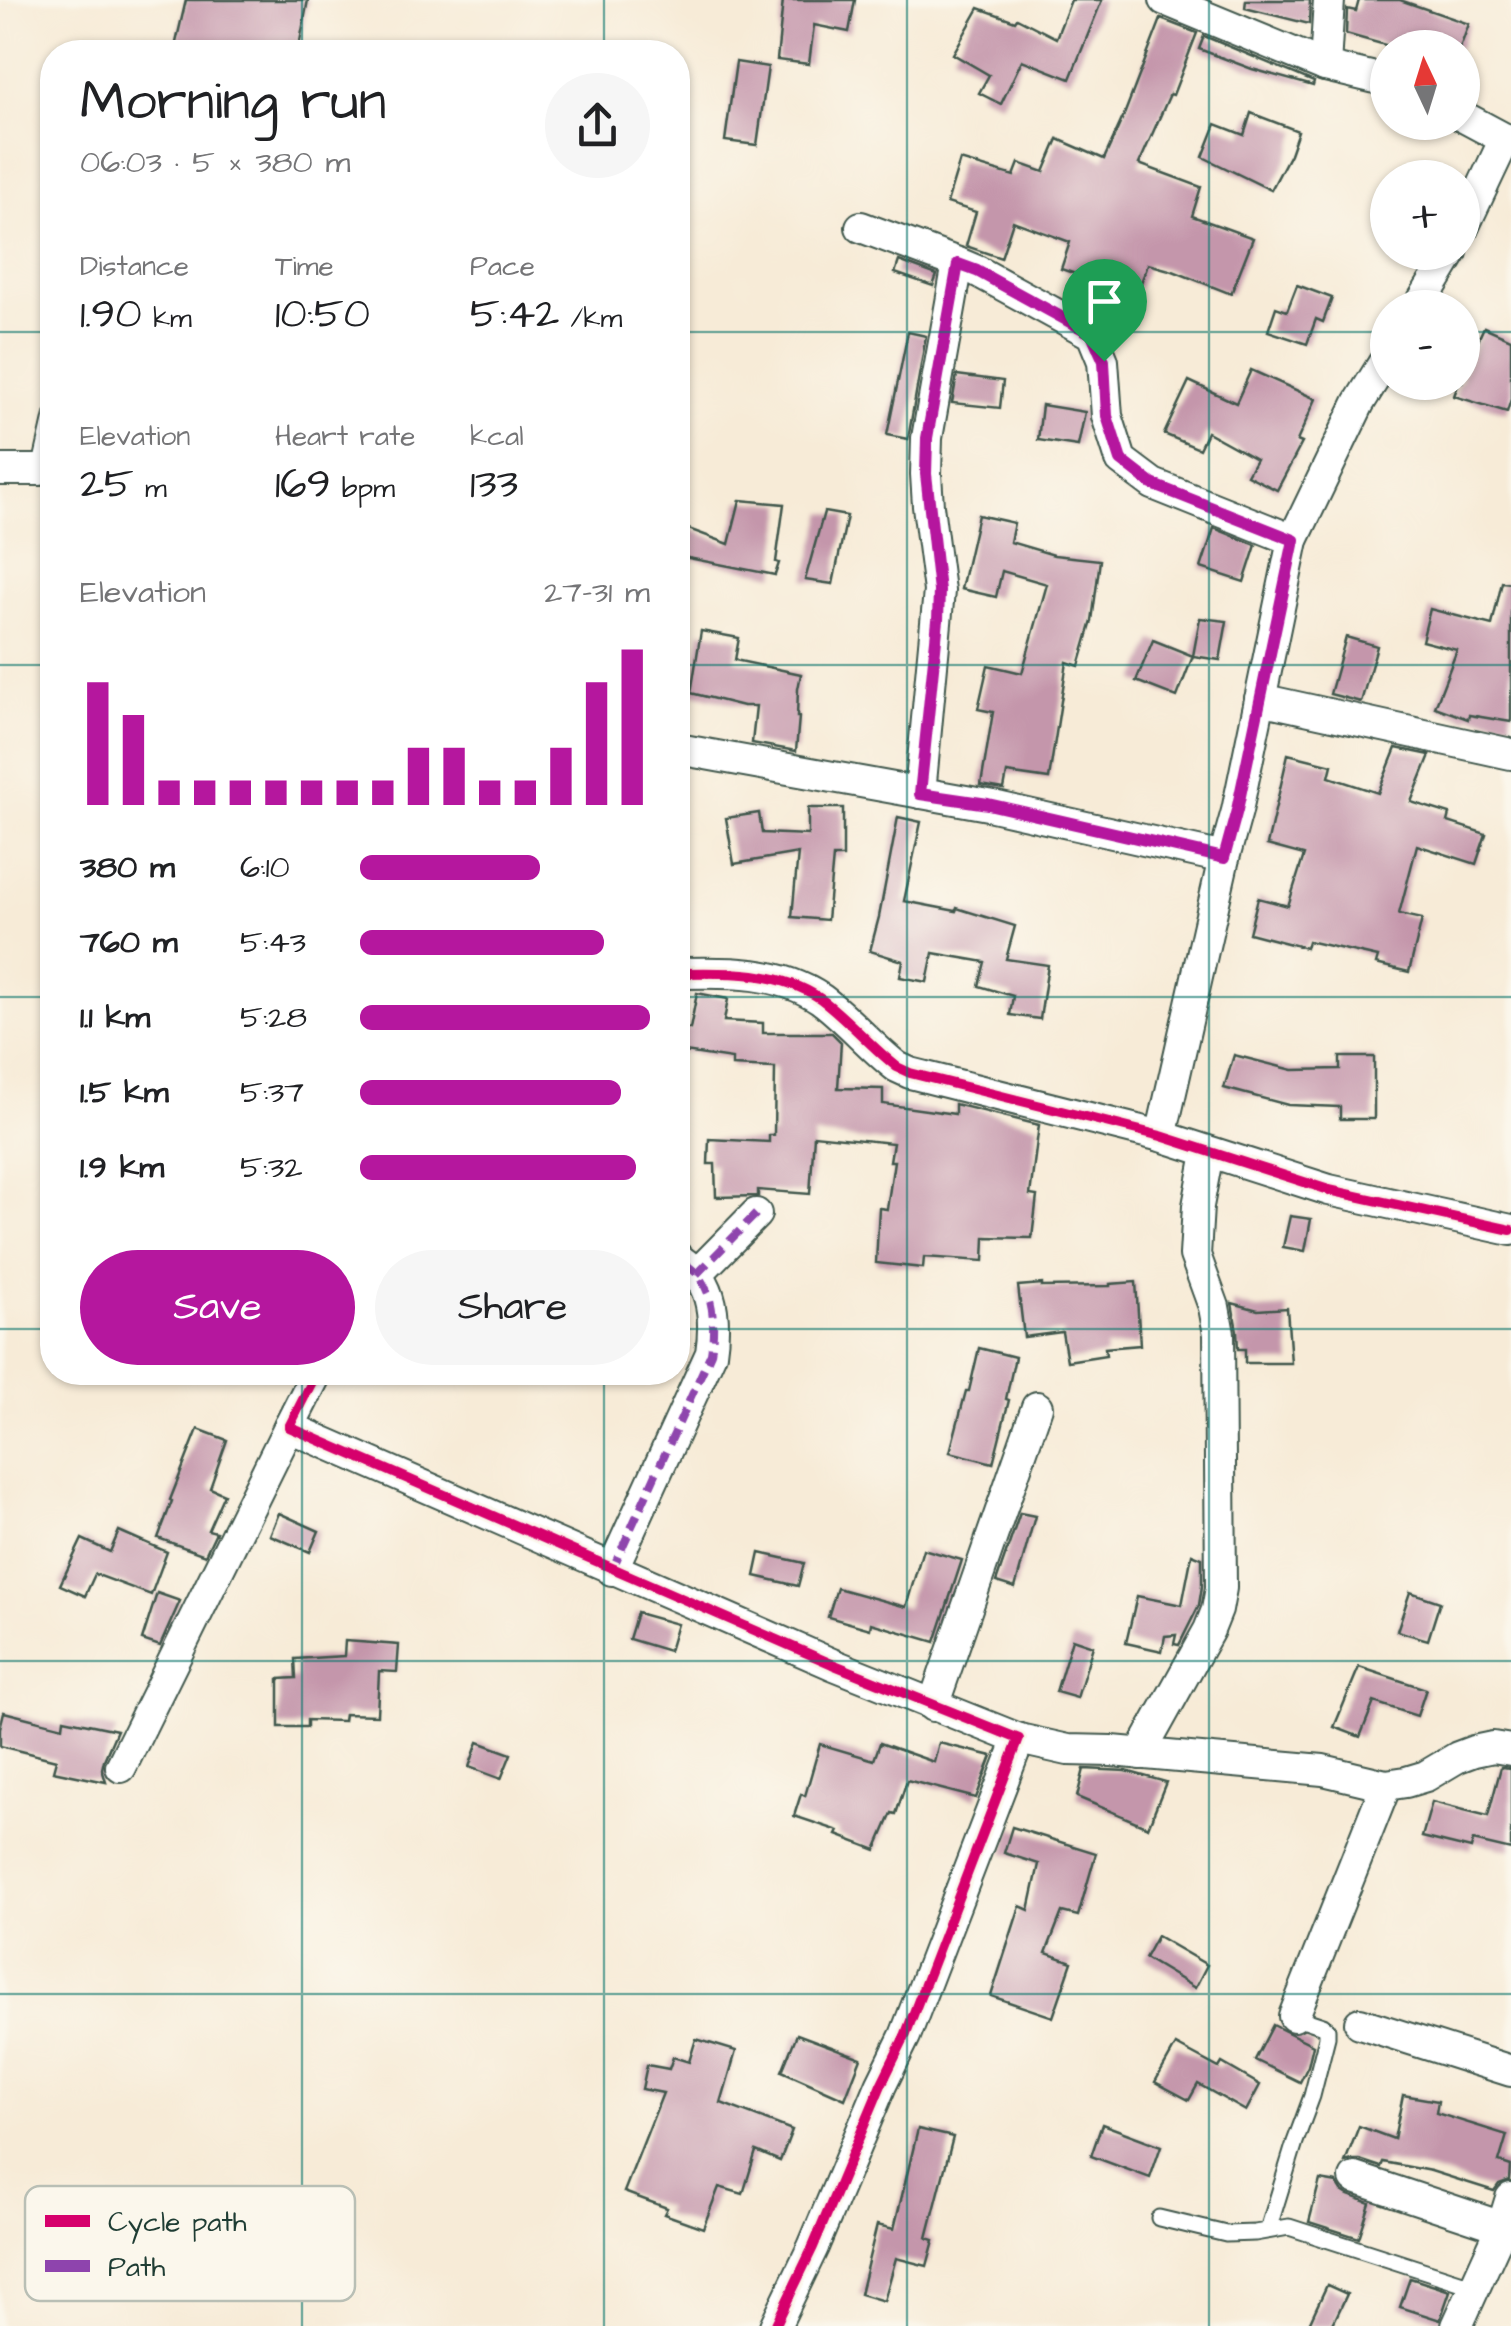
<!DOCTYPE html>
<meta charset="utf-8">
<style>
body{margin:0;font-family:"Architects Daughter",sans-serif;background:#f6f6f6;color:#202124;height:100vh;display:flex;flex-direction:column;font-size:38px;white-space:nowrap}
*{box-sizing:border-box;margin:0}
p{font-size:32px;color:#757577}
.icon{flex:none;width:55px;height:55px;fill:none;stroke:currentColor;stroke-width:2;stroke-linecap:round;stroke-linejoin:round}
.map{position:relative;flex:1;overflow:hidden}
.drawer{position:absolute;left:40px;top:40px;width:650px;height:1345px;display:flex;flex-direction:column;background:#fff;border-radius:40px;box-shadow:0 2px 8px #0004}
.drawer>*{flex:none}
.needle{width:65px;rotate:356deg}
.tools{position:absolute;left:1370px;top:30px;display:grid;gap:20px}
.tools a{display:grid;place-items:center;width:110px;height:110px;border-radius:50%;background:#fff;box-shadow:0 2px 8px #0004;font-size:50px}
.pin{position:absolute;display:grid;place-items:center;width:85px;height:85px;color:#fff;margin:-102px -42px;border-radius:50% 50% 50% 0;rotate:-45deg;box-shadow:0 0 10px #0007}
.pin .icon{rotate:45deg}
.round{display:grid;place-items:center;flex:none;width:105px;height:105px;border-radius:52px;background:#f6f6f6}
.headline{display:flex;align-items:center;justify-content:space-between;height:170px;padding:0 40px}
h1{font-size:55px;font-weight:600;line-height:75px}
.figures{display:grid;grid-template-columns:repeat(3,1fr);gap:15px;height:170px;padding:10px 40px}
.figures div{display:grid;align-content:center}
.figures b{font-size:42px;font-weight:600}
.figures small{font-size:28px;font-weight:400}
.figures p{font-size:28px}
.chart{height:280px;padding:20px 40px}
.chart p{display:flex;justify-content:space-between}
.chart svg{width:100%;height:180px;margin-top:10px;stroke:#b5179e;stroke-width:6}
.button{display:flex;gap:20px;margin-top:auto;padding:20px 40px}
.button a{flex:1;height:115px;border-radius:60px;background:#b5179e;color:#fff;font-size:40px;font-weight:600;line-height:115px;text-align:center}
.button a+a{background:#f6f6f6;color:#202124}
ul{padding:0 40px;list-style:none;font-size:32px}
li{display:grid;grid-template-columns:160px 120px 1fr;align-items:center;height:75px}
li i{height:25px;border-radius:12px;background:#b5179e}
.map>svg:first-child{display:block}
.building{fill:#c496ab}
.lines{fill:none;stroke-linecap:round;stroke-linejoin:round}
.lane-casing{stroke:#3f574c;stroke-width:19}
.street-casing{stroke:#3f574c;stroke-width:34}
.lane{stroke:#fff;stroke-width:15}
.street{stroke:#fff;stroke-width:30}
.quiet{stroke:#8e44ad;stroke-width:8;stroke-dasharray:15 8;stroke-linecap:butt}
.cycleway-casing{stroke:#fbf7ec;stroke-width:16}
.cycleway{stroke:#d6006c;stroke-width:10}
.route-casing{stroke:#fff;stroke-width:20}
.route{stroke:#b5179e;stroke-width:12}
.grid{fill:none;stroke:#0f766e;stroke-width:2.5;stroke-opacity:0.55}
.key{fill:#fbf7ec;stroke:#b9bfb5;stroke-width:2.5}
.key-label{font-size:28px;fill:#1f3d34}
</style>
<div class="map">
<svg width="1511" height="2326" viewBox="0 0 1511 2326">
<rect width="100%" height="100%" fill="#fbf7ec"/>
<filter id="ink" filterUnits="userSpaceOnUse"><feTurbulence type="fractalNoise" baseFrequency=".01" numOctaves="2"/><feDisplacementMap in="SourceGraphic" scale="20" xChannelSelector="R" yChannelSelector="G"/><feConvolveMatrix kernelMatrix="1 2 1 2 8 2 1 2 1" color-interpolation-filters="sRGB"/></filter>
<filter id="wash" filterUnits="userSpaceOnUse"><feTurbulence type="fractalNoise" baseFrequency=".0048" numOctaves="4" result="noise"/><feDisplacementMap in="SourceGraphic" scale="40" xChannelSelector="R" yChannelSelector="G"/><feGaussianBlur stdDeviation="2.25" result="paint"/><feColorMatrix in="noise" values="0 0 0 0 0 0 0 0 0 0 0 0 0 0 0 0 0 1.4 0 .05"/><feComposite in="paint" operator="in"/></filter>
<g filter="url(#wash)">
<rect width="100%" height="100%" fill="#f7ebd7"/>
<g id="blocks">
<g class="building">
<polygon points="186,0 308,0 298,52 201,52 175,47"/>
<polygon points="783,0 855,0 849,32 814,25 809,64 777,60"/>
<polygon points="1071,0 1102,0 1070,79 1022,60 1001,104 979,93 989,75 953,54 979,8 1015,21 1017,18 1056,38"/>
<polygon points="1246,0 1310,0 1309,24 1245,8"/>
<polygon points="1359,0 1400,0 1469,24 1460,48 1396,48 1346,34 1347,9 1356,11"/>
<polygon points="1161,19 1197,33 1173,95 1170,94 1139,164 1201,187 1192,216 1253,238 1231,294 1173,271 1148,264 1139,288 1133,286 1120,319 1097,306 1108,285 1061,269 1070,242 1013,221 1001,258 966,246 976,212 947,203 960,160 1014,176 1019,163 1044,172 1058,139 1104,159 1124,115"/>
<polygon points="1204,36 1314,82 1313,86 1252,69 1199,49"/>
<polygon points="736,62 768,67 757,145 725,141"/>
<polygon points="1251,113 1298,131 1290,154 1271,190 1203,157 1216,124 1244,135"/>
<polygon points="899,261 937,275 933,286 895,273"/>
<polygon points="1297,285 1332,298 1323,322 1316,319 1307,344 1268,331 1276,307 1287,311"/>
<polygon points="1484,327 1511,339 1511,399 1507,412 1454,396 1459,382 1462,382 1462,375"/>
<polygon points="908,332 926,336 908,439 887,435"/>
<polygon points="1251,370 1316,399 1297,441 1302,443 1277,490 1247,475 1256,459 1207,432 1199,449 1164,434 1189,381 1236,403"/>
<polygon points="957,375 1003,381 1000,408 952,403"/>
<polygon points="1042,405 1085,412 1078,446 1038,440"/>
<polygon points="740,500 784,504 776,562 779,563 775,575 678,556 678,525 729,544"/>
<polygon points="824,512 847,516 833,584 805,580"/>
<polygon points="978,515 1014,523 1010,542 1054,555 1100,560 1092,621 1079,666 1067,662 1049,779 1007,773 1004,789 981,785 993,712 978,709 988,665 1022,673 1047,584 1002,571 996,597 961,589"/>
<polygon points="1214,528 1256,545 1244,582 1201,568"/>
<polygon points="1502,582 1511,583 1511,722 1469,715 1468,719 1435,707 1457,650 1422,641 1430,609 1492,625"/>
<polygon points="1200,618 1227,621 1220,660 1193,656"/>
<polygon points="701,631 739,638 735,660 801,674 798,689 797,717 799,717 796,751 752,743 756,706 743,706 691,693"/>
<polygon points="1346,637 1377,646 1361,702 1330,694"/>
<polygon points="1153,640 1193,656 1177,697 1136,681"/>
<polygon points="1396,748 1430,755 1411,802 1450,814 1448,822 1486,834 1476,864 1417,845 1399,914 1422,919 1409,972 1376,964 1378,957 1308,941 1306,948 1249,933 1258,898 1288,906 1304,855 1267,845 1288,754 1332,765 1329,777 1378,793"/>
<polygon points="808,808 843,808 843,857 833,857 827,920 792,917 798,853 734,864 726,818 759,813 762,833 808,835"/>
<polygon points="898,817 921,822 904,901 956,911 957,908 1015,926 1006,959 1048,965 1040,1019 1010,1015 1013,996 979,986 985,962 933,953 927,982 900,977 903,961 870,951 879,917"/>
<polygon points="697,993 728,999 724,1021 763,1023 763,1033 832,1033 841,1042 838,1088 883,1089 883,1104 955,1114 955,1104 1039,1125 1030,1195 1037,1196 1032,1238 985,1237 984,1261 924,1257 923,1268 876,1263 879,1208 887,1209 894,1161 890,1161 893,1143 814,1135 810,1194 758,1190 758,1196 716,1197 715,1164 708,1164 709,1139 769,1142 769,1135 774,1135 775,1068 732,1066 732,1059 678,1051 678,1027 690,1029"/>
<polygon points="1234,1055 1293,1070 1340,1069 1340,1057 1374,1057 1374,1119 1340,1119 1340,1107 1288,1105 1224,1088"/>
<polygon points="1290,1216 1311,1219 1305,1251 1283,1247"/>
<polygon points="1136,1282 1140,1345 1105,1348 1106,1355 1067,1361 1062,1332 1024,1337 1018,1286 1042,1284 1042,1287 1110,1286 1110,1284"/>
<polygon points="1232,1303 1258,1310 1287,1308 1291,1363 1245,1363 1245,1349 1238,1349 1237,1331"/>
<polygon points="979,1348 1015,1357 1006,1399 1009,1400 993,1463 950,1452 966,1391 969,1391"/>
<polygon points="198,1429 227,1440 210,1488 224,1494 208,1530 216,1532 205,1555 158,1538 172,1501 170,1500"/>
<polygon points="279,1513 319,1531 310,1552 270,1535"/>
<polygon points="1020,1513 1035,1516 1015,1588 996,1582"/>
<polygon points="119,1531 167,1552 151,1595 95,1574 85,1596 60,1585 82,1539 110,1552"/>
<polygon points="923,1549 962,1560 935,1642 871,1623 870,1629 828,1617 837,1588 906,1607"/>
<polygon points="760,1553 804,1563 798,1586 755,1576"/>
<polygon points="1192,1554 1202,1558 1202,1586 1199,1605 1179,1645 1174,1644 1176,1635 1165,1636 1162,1651 1126,1643 1137,1596 1182,1605"/>
<polygon points="1410,1592 1440,1602 1428,1640 1397,1631"/>
<polygon points="157,1593 180,1601 160,1646 142,1640"/>
<polygon points="637,1613 677,1624 669,1651 629,1639"/>
<polygon points="1072,1639 1093,1646 1077,1698 1056,1692"/>
<polygon points="345,1641 399,1645 397,1672 379,1671 377,1715 344,1714 343,1721 307,1720 307,1727 279,1727 279,1679 296,1678 295,1659 344,1656"/>
<polygon points="1359,1667 1426,1689 1417,1716 1374,1702 1360,1737 1334,1727"/>
<polygon points="4,1712 63,1727 64,1719 117,1730 104,1760 102,1769 106,1782 53,1771 56,1760 0,1746 0,1728"/>
<polygon points="478,1742 511,1754 501,1779 469,1767"/>
<polygon points="880,1743 934,1762 939,1743 992,1756 976,1798 907,1780 896,1814 892,1813 876,1850 837,1835 839,1831 794,1816 801,1794 805,1796 820,1744 874,1760"/>
<polygon points="1501,1767 1511,1768 1511,1850 1473,1841 1471,1849 1422,1837 1432,1802 1488,1816"/>
<polygon points="1084,1769 1126,1771 1166,1782 1148,1827 1077,1797"/>
<polygon points="1012,1827 1096,1853 1078,1916 1062,1912 1046,1953 1072,1962 1053,2017 991,1996 1020,1906 1029,1910 1039,1864 1004,1853"/>
<polygon points="1157,1936 1207,1965 1195,1988 1145,1958"/>
<polygon points="1273,2025 1313,2045 1308,2066 1300,2082 1255,2060"/>
<polygon points="797,2034 861,2058 845,2099 782,2071"/>
<polygon points="696,2039 736,2051 721,2103 792,2130 780,2161 756,2151 743,2194 719,2187 703,2228 664,2214 667,2208 624,2192 663,2093 642,2089 647,2065 669,2069 673,2057 689,2062"/>
<polygon points="1176,2045 1219,2068 1222,2063 1260,2085 1246,2111 1198,2084 1189,2100 1155,2082"/>
<polygon points="1403,2095 1438,2101 1436,2113 1507,2135 1499,2162 1511,2166 1510,2180 1499,2184 1494,2191 1431,2171 1383,2162 1381,2167 1360,2160 1352,2160 1345,2162 1359,2126 1394,2139"/>
<polygon points="1102,2124 1161,2146 1150,2178 1091,2156"/>
<polygon points="918,2129 953,2137 927,2238 934,2240 927,2266 896,2258 884,2301 860,2294 877,2225 894,2229"/>
<polygon points="1320,2180 1337,2183 1342,2191 1348,2195 1370,2203 1359,2238 1309,2222"/>
<polygon points="1410,2278 1450,2291 1440,2320 1400,2307"/>
<polygon points="1327,2285 1347,2294 1332,2326 1308,2326"/>
</g>
</g>
</g>
<g filter="url(#ink)">
<use href="#blocks" fill-opacity="0" stroke="#3f574c" stroke-width="2.5"/>
<g class="lines">
<g class="lane-casing">
<g id="lane">
<polyline points="40,470 52,417"/>
<polyline points="1159,2218 1226,2234 1255,2233 1289,2227 1475,2287"/>
<polyline points="1268,2230 1295,2142 1312,2096 1327,2037 1327,2029 1323,2026 1293,2016"/>
</g>
</g>
<g class="street-casing">
<g id="street">
<polyline points="1165,0 1325,66"/>
<polyline points="1329,0 1325,66 1388,81"/>
<polyline points="1462,116 1505,139 1462,230"/>
<polyline points="861,227 958,263"/>
<polyline points="1418,308 1452,252"/>
<polyline points="0,470 40,470 52,466"/>
<polyline points="1260,699 1511,754"/>
<polyline points="678,749 988,805 1224,858"/>
<polyline points="920,793 939,591 928,506 926,474 927,438 958,263 977,271 1092,334 1103,361 1107,416 1121,460 1153,484 1293,540"/>
<path d="M 678,973 C 726,972 779,970 821,999 C 848,1019 870,1046 897,1067 L 910,1073 L 1161,1136 L 1329,1190 L 1511,1230"/>
<polyline points="1161,1136 1224,858 1237,811 1293,540 1359,403 1388,356"/>
<polyline points="697,1274 756,1214"/>
<polyline points="317,1372 289,1427 832,1664 1019,1739 905,2036 881,2085 813,2247 775,2326"/>
<path d="M 612,1570 L 711,1353 C 715,1326 715,1296 697,1274 C 692,1268 683,1263 678,1258"/>
<polyline points="933,1706 1037,1407"/>
<polyline points="1019,1739 1068,1750 1112,1751 1323,1770 1386,1785 1406,1782 1426,1776 1458,1757 1474,1751 1493,1747 1511,1750"/>
<polyline points="1140,1754 1209,1630 1217,1610 1221,1588 1219,1334 1214,1307 1195,1255 1198,1206 1208,1153"/>
<polyline points="121,1767 289,1427"/>
<polyline points="1294,2016 1386,1785"/>
<polyline points="1360,2023 1511,2071"/>
<polyline points="1355,2178 1502,2227"/>
<polyline points="1457,2326 1502,2227 1511,2198"/>
</g>
</g>
<use href="#lane" class="lane"/>
<use href="#street" class="street"/>
<g class="quiet">
<polyline points="697,1274 756,1214"/>
<path d="M 612,1570 L 711,1353 C 715,1326 715,1296 697,1274 C 692,1268 683,1263 678,1258"/>
</g>
<g class="cycleway-casing">
<g id="cycleway">
<polyline points="920,793 939,591 928,506 926,474 927,438 958,263 977,271 1092,334 1103,361 1107,416 1121,460 1153,484 1293,540"/>
<path d="M 678,973 C 726,972 779,970 821,999 C 848,1019 870,1046 897,1067 L 910,1073 L 1161,1136 L 1329,1190 L 1511,1230"/>
<polyline points="317,1372 289,1427 832,1664 1019,1739 905,2036 881,2085 813,2247 775,2326"/>
</g>
</g>
<use href="#cycleway" class="cycleway"/>
</g>
</g>
<g class="lines" filter="url(#ink)">
<g class="route-casing">
<polygon id="route" points="958,264 977,271 1092,334 1104,361 1107,416 1121,460 1152,484 1294,540 1237,810 1224,858 988,804 920,794 938,620 939,591 926,474 927,438"/>
</g>
<use href="#route" class="route"/>
</g>
<path class="grid" d="M 302,0 L 302,52M 604,0 L 604,52M 907,0 L 907,2326M 1209,0 L 1209,2326M 0,332 L 52,332M 678,332 L 1388,332M 1462,332 L 1511,332M 0,665 L 52,665M 678,665 L 1511,665M 0,997 L 52,997M 678,997 L 1511,997M 0,1329 L 52,1329M 678,1329 L 1511,1329M 302,1372 L 302,2326M 604,1372 L 604,2326M 0,1661 L 1511,1661M 0,1994 L 1511,1994"/>
<rect x="25" y="2186" width="330" height="115" rx="15" class="key"/>
<rect x="45" y="2215" width="45" height="12" fill="#d6006c"/>
<rect x="45" y="2260" width="45" height="12" fill="#8e44ad"/>
<g class="key-label">
<text x="108" y="2231">Cycle path</text>
<text x="108" y="2276">Path</text>
</g>
</svg>
<div class="tools">
<a><svg class="needle" viewBox="-14 -14 28 28"><path d="M0-13l5 13h-10z" fill="#e53935"/><path d="M0 13l5-13h-10z" fill="#757577"/></svg></a>
<a>+</a>
<a>−</a>
</div>
<div class="pin" style="left:1104px;top:361px;background:#1e9e55"><svg class="icon" aria-label="arrive" viewBox="0 0 24 24"><path d="M6 21V4h12l-3 4 3 4H6"/></svg></div>
<section class="drawer">
<div class="headline"><div><h1>Morning run</h1><p>06:03 · 5 × 380 m</p></div><a class="round"><svg class="icon" aria-label="share" viewBox="0 0 24 24"><path d="M12 15V3M7 8l5-5 5 5M5 13v7h14v-7"/></svg></a></div>
<div class="figures">
<div><p>Distance</p><b>1.90<small> km</small></b></div>
<div><p>Time</p><b>10:50</b></div>
<div><p>Pace</p><b>5:42<small> /km</small></b></div>
</div>
<div class="figures">
<div><p>Elevation</p><b>25<small> m</small></b></div>
<div><p>Heart rate</p><b>169<small> bpm</small></b></div>
<div><p>kcal</p><b>133</b></div>
</div>
<div class="chart"><p><span>Elevation</span>27–31 m</p>
<svg viewBox="0 0 160 44" preserveAspectRatio="none"><path d="M5 44V14M15 44V22M25 44V38M35 44V38M45 44V38M55 44V38M65 44V38M75 44V38M85 44V38M95 44V30M105 44V30M115 44V38M125 44V38M135 44V30M145 44V14M155 44V6"/></svg>
</div>
<ul>
<li><b>380 m</b>6:10<i style="width:62%"></i></li>
<li><b>760 m</b>5:43<i style="width:84%"></i></li>
<li><b>1.1 km</b>5:28<i style="width:100%"></i></li>
<li><b>1.5 km</b>5:37<i style="width:90%"></i></li>
<li><b>1.9 km</b>5:32<i style="width:95%"></i></li>
</ul>
<div class="button"><a>Save</a><a>Share</a></div>
</section>
</div>
